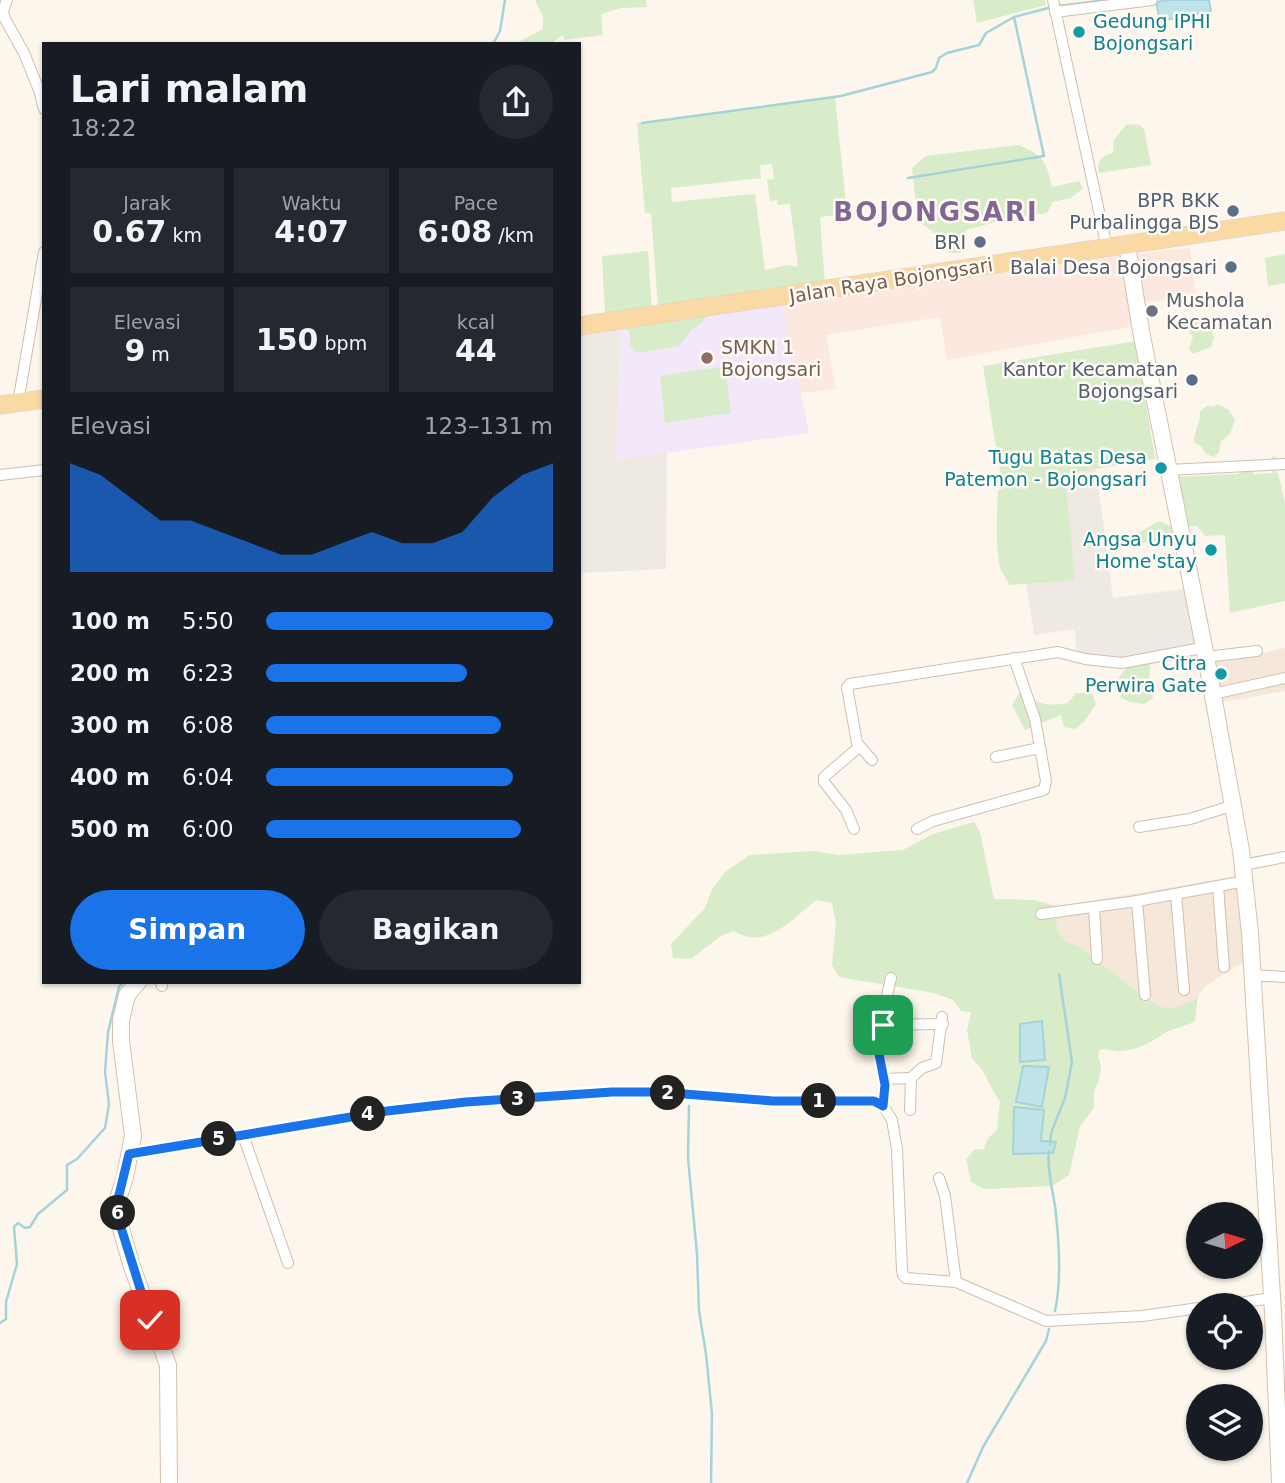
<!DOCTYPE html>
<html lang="id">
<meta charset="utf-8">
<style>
body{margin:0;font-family:"DejaVu Sans",sans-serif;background:#242831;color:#f1f3f6;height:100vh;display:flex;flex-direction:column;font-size:26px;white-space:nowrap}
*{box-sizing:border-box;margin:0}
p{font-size:23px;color:#9ea1a6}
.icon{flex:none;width:38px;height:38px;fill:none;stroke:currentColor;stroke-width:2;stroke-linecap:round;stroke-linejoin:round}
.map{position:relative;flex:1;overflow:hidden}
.panel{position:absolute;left:42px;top:42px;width:539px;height:942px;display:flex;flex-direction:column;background:#171b24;border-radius:0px;box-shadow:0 2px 5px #0004}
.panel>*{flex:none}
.needle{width:46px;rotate:85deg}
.fabs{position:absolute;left:1186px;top:1202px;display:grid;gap:14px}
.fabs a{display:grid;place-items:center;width:77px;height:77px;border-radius:50%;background:#171b24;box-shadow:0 2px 5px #0004;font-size:35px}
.pin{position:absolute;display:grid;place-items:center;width:60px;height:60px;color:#fff;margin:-30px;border-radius:14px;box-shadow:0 4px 10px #0006}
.km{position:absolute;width:35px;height:35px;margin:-18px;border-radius:50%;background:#222;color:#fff;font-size:19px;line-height:35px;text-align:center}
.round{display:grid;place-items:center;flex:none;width:74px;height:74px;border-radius:37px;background:#242831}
.headline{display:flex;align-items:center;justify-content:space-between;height:119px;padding:0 28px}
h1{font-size:38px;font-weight:600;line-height:52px}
.metrics{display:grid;grid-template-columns:repeat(3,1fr);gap:10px;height:119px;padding:7px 28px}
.metrics div{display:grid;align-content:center;border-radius:0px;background:#242831;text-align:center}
.metrics b{font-size:30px;font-weight:600}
.metrics small{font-size:19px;font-weight:400}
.metrics p{font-size:19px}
.chart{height:196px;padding:14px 28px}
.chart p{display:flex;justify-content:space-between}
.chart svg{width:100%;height:126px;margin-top:7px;fill:#1a73e8;opacity:.7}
.button{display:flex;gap:14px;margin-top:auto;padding:14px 28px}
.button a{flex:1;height:80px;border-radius:42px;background:#1a73e8;color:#fff;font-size:28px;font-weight:600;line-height:80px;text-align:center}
.button a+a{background:#242831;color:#f1f3f6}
ul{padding:0 28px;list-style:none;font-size:23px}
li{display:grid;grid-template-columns:112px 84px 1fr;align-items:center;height:52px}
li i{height:18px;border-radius:9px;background:#1a73e8}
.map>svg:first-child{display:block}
.residential{fill:#f5e8da}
.commercial{fill:#fde8e0}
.industrial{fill:#efe9e4}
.education{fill:#f3e8fa}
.green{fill:#d8ecc9;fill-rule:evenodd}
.water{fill:#bfe3e8;stroke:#a5d3da;stroke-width:2}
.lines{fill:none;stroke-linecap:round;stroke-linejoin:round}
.stream{stroke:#a5d3da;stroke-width:2.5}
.street-casing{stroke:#d1beb0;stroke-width:12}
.secondary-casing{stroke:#d6c0b0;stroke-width:18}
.primary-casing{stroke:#dad1cd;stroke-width:19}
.street{stroke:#fff;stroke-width:10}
.secondary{stroke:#fff;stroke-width:16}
.primary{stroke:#fbd9a5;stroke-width:18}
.route-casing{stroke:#fff;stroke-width:14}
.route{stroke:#1a73e8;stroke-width:9}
.culture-dot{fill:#0f9aa8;stroke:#fffaf3;stroke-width:2.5}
.service-dot{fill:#5c6f8a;stroke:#fffaf3;stroke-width:2.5}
.worship-dot{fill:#6b7280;stroke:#fffaf3;stroke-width:2.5}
.education-dot{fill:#8d6e63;stroke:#fffaf3;stroke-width:2.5}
.labels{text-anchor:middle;stroke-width:5;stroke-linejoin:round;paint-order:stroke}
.culture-label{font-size:19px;fill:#0d838f;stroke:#fffaf3;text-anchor:end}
.service-label{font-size:19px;fill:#4e5e75;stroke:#fffaf3;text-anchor:end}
.street-label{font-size:19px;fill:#7a5c4d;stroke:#fffaf3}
.worship-label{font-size:19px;fill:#5b616d;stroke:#fffaf3;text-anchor:start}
.education-label{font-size:19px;fill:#785e54;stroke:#fffaf3;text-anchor:start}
.district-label{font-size:26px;font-weight:bold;letter-spacing:2px;fill:#846695;stroke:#fffaf3}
</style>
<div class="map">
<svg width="1285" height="1483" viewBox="0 0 1285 1483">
<rect width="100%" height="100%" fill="#fdf6ec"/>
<g class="residential">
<polygon points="1285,648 1285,691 1222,702 1213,663"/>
<polygon points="1244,875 1252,962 1242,963 1219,977 1204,988 1194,1001 1174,1009 1159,1007 1106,968 1081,947 1065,941 1057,929 1055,907"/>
</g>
<g class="commercial">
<polygon points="1190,248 1196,296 1141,303 1135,254"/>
<polygon points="1111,252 1122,254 1135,326 947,360 940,317 826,335 836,389 801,393 782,303"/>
</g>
<g class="industrial">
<polygon points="621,324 616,459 667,453 666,569 579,573 579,330"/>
<polygon points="1096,469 1113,598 1191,588 1197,645 1123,660 1087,656 1076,651 1075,629 1034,635 1026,581 1049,476"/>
</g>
<polygon class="education" points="782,303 809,433 616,460 621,324"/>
<g class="green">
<polygon points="535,0 646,0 647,7 621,8 601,14 603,35 564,40 563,35 550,44 515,44 543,29 543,17"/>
<polygon points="973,0 1045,0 1046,5 977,23"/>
<path d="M 835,97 L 847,214 L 820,217 L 825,285 L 721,296 L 658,307 L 651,213 L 645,213 L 637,123 ZM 772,164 L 774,179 L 767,180 L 770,201 L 777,200 L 778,205 L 790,204 L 798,267 L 787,265 L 765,270 L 755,194 L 672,202 L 671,188 L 761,178 L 760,165 Z"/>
<path d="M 1127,124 L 1139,125 L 1144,129 L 1151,165 L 1099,173 C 1096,161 1102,155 1113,153 L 1114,140 Z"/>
<path d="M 1019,145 C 1044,156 1046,161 1052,187 L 1079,181 L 1083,188 L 1071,198 L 1053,202 L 1047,213 L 1006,219 L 966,230 L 961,253 L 950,253 L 932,231 L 918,221 L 912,168 L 926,156 Z"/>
<polygon points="648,251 652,310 605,316 602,256"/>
<polygon points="1285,254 1285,283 1268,286 1265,258"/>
<polygon points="709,312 702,323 691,330 679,346 637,353 630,345 631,337 626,327"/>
<polygon points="1207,321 1214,337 1211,347 1192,354 1189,348 1193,336 1189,333 1193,323"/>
<path d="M 1136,341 L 1155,459 L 1065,474 L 1075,580 L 1010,585 C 1007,580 1003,575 1001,570 C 995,553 997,510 998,491 L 1006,484 L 1002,484 L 983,366 Z"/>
<polygon points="725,366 731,413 665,423 660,376"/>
<path d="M 1217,404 L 1229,410 L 1235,420 L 1230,434 L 1221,441 L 1219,452 L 1214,457 L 1206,454 L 1201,446 L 1194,443 C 1193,433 1201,422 1200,411 L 1207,406 L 1214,407 Z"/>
<polygon points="1273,456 1281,460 1281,466 1275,472 1278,473 1285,503 1285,601 1230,613 1225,535 1205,536 1197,526 1183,527 1176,477 1239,474 1239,471 1253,470 1253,474 1273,473 1269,464"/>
<path d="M 1159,521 L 1171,527 L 1172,534 C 1160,544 1148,544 1133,541 L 1133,536 Z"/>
<polygon points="1150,662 1149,683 1153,698 1144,704 1130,702 1121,698 1118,679 1126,668"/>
<path d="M 1020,692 C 1039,703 1045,707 1068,703 L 1076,693 L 1092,693 L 1096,704 L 1084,722 L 1075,729 L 1064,727 L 1061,715 L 1025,730 L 1012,705 Z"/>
<path d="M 974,822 L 980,832 L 994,899 L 1034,900 L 1056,906 L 1057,929 L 1065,941 L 1081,947 L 1106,968 L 1159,1007 L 1174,1008 L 1193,1001 L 1198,995 L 1195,1021 C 1185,1027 1173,1028 1163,1034 C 1152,1042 1137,1050 1122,1051 C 1115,1052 1107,1049 1100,1049 L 1098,1056 L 1101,1067 L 1099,1080 L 1094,1092 L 1094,1108 L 1080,1126 L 1069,1175 L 1052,1186 L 984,1189 L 971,1182 L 966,1159 L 974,1150 L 984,1149 L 988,1138 L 997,1130 L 1000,1101 C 988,1086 987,1071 972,1059 L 967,1030 L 971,1012 L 961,1011 L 953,1000 L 934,993 L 839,977 L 832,965 L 836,923 L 832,903 L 816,900 C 791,920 766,951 734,931 L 722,935 L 691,959 L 673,958 L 671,944 L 705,908 L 712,889 L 725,872 L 750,855 L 813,851 L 839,855 L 903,850 L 933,834 Z"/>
</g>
<g class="water">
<polygon points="1168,0 1209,0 1211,11 1160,21 1156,2"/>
<polygon points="1042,1021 1045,1060 1020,1062 1020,1024"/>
<polygon points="1023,1066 1049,1067 1042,1107 1016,1102"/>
<polygon points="1014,1107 1044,1110 1041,1141 1056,1142 1053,1153 1013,1154"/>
</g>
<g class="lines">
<g class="stream">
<polyline points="1058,6 1107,0"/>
<polyline points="493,44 500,31 505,0"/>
<polyline points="642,123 841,96 932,72 936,68 939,58 947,53 979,45 986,33 1014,17 1052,7"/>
<polyline points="908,178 1044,156 1014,17"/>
<polyline points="689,1106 688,1158 697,1254 699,1311 706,1354 712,1414 711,1483"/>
<polyline points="1050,1145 1051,1133 1065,1098 1072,1062 1059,974"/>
<path d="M 1049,1151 C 1047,1169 1052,1188 1055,1206 C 1059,1239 1062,1279 1055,1311"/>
<polyline points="0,1323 6,1319 6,1302 17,1264 14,1227 18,1223 25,1228 30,1227 38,1214 67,1190 67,1165 77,1159 105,1128 109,1104 105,1072 108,1032 119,987 123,982"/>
<polyline points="967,1483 983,1447 1046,1341 1049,1329"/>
</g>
<g class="street-casing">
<g id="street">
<polyline points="7,0 3,11 5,19 24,53 39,90 44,109"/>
<polyline points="1053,0 1107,248"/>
<polyline points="1055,12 1152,0"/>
<polyline points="18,403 44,252"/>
<polyline points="1168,470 1285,464"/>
<polyline points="0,475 44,470"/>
<polyline points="1206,657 1257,651"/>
<polyline points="1213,694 1285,678"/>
<polyline points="996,757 1040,748"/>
<polyline points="872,760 857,743 847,687 850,684 1058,652 1085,659 1122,663 1202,648"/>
<polyline points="1139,827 1190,819 1234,805"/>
<polyline points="854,829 846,810 824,782 824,777 859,747"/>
<polyline points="917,829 933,821 1044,790 1046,781 1035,719 1014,658"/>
<polyline points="1243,865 1285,857"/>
<polyline points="1218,886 1224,967"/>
<polyline points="1176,894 1184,990"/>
<polyline points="1137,901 1145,995"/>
<polyline points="1094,907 1097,959"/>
<polyline points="1041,914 1137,901 1245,881"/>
<polyline points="1252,975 1285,977"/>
<polyline points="161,982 162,986"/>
<polyline points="880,1025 943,1024"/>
<polyline points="884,1079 911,1078"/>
<polyline points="883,1106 885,1085 878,1036 891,978"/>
<polyline points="910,1110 911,1078 922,1068 936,1063 942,1017"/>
<polyline points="243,1135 288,1263"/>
<polyline points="129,1155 387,1111 466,1102 612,1092 659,1092 773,1101 874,1101 883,1106 892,1120 897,1149 902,1270 903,1275 906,1278 956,1282 1046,1321 1142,1316 1199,1308"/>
<polyline points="939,1178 945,1196 956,1282"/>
<polyline points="1219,1306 1272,1298"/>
</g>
</g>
<g class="secondary-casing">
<g id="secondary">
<polyline points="1127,245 1141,331 1206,657 1241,850 1250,933 1273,1313 1280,1483"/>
<polyline points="138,982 127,995 121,1020 121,1041 133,1136 125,1177 118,1199 118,1218 132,1267 168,1365 169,1483"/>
</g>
</g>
<g class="primary-casing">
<g id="primary">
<polyline points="579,326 1285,221"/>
<polyline points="0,405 44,399"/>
</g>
</g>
<use href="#street" class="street"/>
<use href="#secondary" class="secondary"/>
<use href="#primary" class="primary"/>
</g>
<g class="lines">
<g class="route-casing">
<polyline id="route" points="150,1320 118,1218 118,1199 129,1154 387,1111 466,1102 612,1092 659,1092 773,1101 874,1101 883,1106 885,1085 877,1043 880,1025 883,1025"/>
</g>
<use href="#route" class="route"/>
</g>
<g class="culture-dot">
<circle cx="1079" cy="32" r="7"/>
<circle cx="1161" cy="468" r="7"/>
<circle cx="1211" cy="550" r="7"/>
<circle cx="1221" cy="674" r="7"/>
</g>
<g class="service-dot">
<circle cx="1233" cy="211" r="7"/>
<circle cx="980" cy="242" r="7"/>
<circle cx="1231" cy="267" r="7"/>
<circle cx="1192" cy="380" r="7"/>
</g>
<circle class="worship-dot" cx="1152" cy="311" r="7"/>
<circle class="education-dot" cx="707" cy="358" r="7"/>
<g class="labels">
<g class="culture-label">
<text x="1093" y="28" text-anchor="start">Gedung IPHI<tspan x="1093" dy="22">Bojongsari</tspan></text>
<text x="1147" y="464">Tugu Batas Desa<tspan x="1147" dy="22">Patemon - Bojongsari</tspan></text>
<text x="1197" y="546">Angsa Unyu<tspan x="1197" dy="22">Home'stay</tspan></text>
<text x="1207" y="670">Citra<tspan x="1207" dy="22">Perwira Gate</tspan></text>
</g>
<g class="service-label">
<text x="1219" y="207">BPR BKK<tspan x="1219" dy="22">Purbalingga BJS</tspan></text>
<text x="966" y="249">BRI</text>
<text x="1217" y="274">Balai Desa Bojongsari</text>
<text x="1178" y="376">Kantor Kecamatan<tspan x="1178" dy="22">Bojongsari</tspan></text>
</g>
<g class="street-label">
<text transform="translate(891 280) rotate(-9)" y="7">Jalan Raya Bojongsari</text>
</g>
<g class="worship-label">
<text x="1166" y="307">Mushola<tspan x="1166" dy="22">Kecamatan</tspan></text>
</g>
<g class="education-label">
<text x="721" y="354">SMKN 1<tspan x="721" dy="22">Bojongsari</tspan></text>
</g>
<g class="district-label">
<text x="936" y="221">BOJONGSARI</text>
</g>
</g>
</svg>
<div class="fabs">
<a><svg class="needle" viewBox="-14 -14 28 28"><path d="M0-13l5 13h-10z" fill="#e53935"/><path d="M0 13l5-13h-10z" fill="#9ea1a6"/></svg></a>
<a><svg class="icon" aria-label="locate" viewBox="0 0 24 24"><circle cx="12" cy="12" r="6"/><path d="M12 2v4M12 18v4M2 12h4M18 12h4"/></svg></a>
<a><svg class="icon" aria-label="layers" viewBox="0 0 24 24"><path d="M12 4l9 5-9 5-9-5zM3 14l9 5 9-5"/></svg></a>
</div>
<div class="pin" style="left:883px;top:1025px;background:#1e9e55"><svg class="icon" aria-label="arrive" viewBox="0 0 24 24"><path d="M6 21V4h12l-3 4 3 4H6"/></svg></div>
<div class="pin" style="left:150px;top:1320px;background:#d93025"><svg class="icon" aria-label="check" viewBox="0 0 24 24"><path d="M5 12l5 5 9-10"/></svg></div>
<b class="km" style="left:819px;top:1101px">1</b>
<b class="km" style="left:668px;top:1093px">2</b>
<b class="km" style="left:518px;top:1099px">3</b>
<b class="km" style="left:368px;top:1114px">4</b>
<b class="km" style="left:219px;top:1139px">5</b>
<b class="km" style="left:118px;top:1213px">6</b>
<section class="panel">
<div class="headline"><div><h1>Lari malam</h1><p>18:22</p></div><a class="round"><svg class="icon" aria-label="share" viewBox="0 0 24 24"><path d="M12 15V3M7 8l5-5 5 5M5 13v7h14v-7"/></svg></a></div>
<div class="metrics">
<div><p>Jarak</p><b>0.67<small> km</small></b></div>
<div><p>Waktu</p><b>4:07</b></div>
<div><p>Pace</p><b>6:08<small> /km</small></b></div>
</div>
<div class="metrics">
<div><p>Elevasi</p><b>9<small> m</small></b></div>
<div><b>150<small> bpm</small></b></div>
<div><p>kcal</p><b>44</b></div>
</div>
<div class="chart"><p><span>Elevasi</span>123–131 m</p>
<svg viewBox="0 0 160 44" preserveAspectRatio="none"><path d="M0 44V6L10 10L20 18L30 26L40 26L50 30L60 34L70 38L80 38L90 34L100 30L110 34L120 34L130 30L140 18L150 10L160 6V44z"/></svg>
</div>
<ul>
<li><b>100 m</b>5:50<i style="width:100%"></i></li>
<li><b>200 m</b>6:23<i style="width:70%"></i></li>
<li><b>300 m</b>6:08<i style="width:82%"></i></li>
<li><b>400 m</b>6:04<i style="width:86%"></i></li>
<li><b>500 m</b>6:00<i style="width:89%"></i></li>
</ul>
<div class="button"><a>Simpan</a><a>Bagikan</a></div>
</section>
</div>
